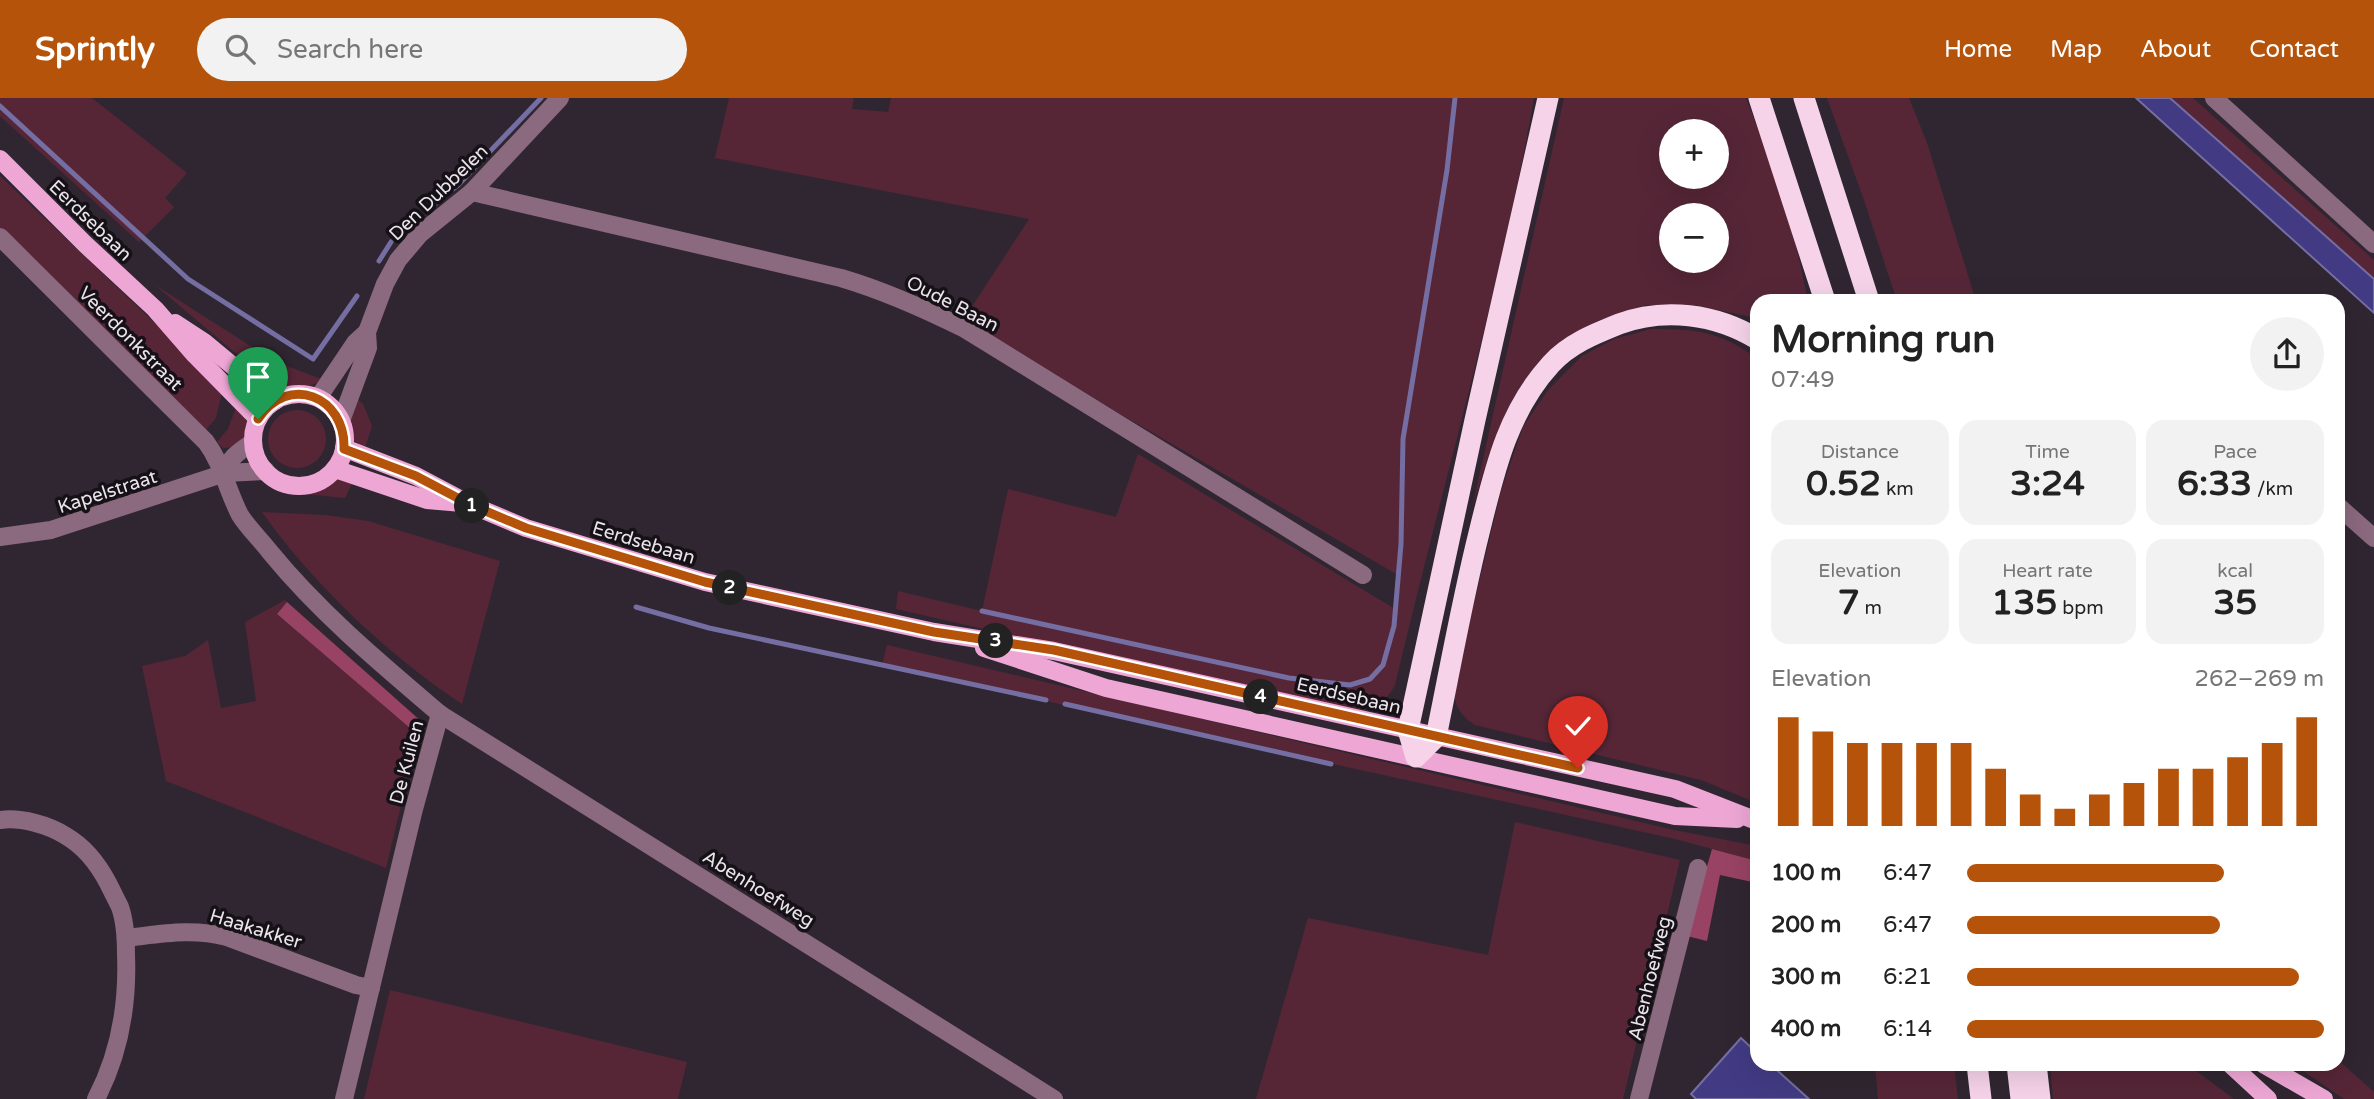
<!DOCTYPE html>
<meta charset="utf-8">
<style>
body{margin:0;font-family:"Varela Round",sans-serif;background:#f2f2f2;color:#222;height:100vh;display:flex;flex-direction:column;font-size:26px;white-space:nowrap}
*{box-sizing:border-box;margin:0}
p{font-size:23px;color:#767676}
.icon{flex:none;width:38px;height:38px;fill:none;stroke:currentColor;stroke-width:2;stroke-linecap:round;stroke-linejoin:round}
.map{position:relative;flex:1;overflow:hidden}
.sheet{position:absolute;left:1750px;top:196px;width:595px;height:777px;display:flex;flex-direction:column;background:#fff;border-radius:21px;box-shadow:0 7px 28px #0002}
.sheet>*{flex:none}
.buttons{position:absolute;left:1659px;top:21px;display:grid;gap:14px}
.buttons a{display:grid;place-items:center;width:70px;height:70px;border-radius:50%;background:#fff;box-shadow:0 7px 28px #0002;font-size:35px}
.pin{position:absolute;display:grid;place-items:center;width:60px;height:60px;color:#fff;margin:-72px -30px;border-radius:50% 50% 50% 0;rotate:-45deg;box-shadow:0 0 7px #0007}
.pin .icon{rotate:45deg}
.km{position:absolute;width:35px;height:35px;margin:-18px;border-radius:50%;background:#222;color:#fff;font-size:19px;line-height:35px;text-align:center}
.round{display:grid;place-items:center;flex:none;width:74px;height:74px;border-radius:37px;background:#f2f2f2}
.summary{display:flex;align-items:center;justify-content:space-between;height:119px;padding:0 21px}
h1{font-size:38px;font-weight:800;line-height:52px}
.metrics{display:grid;grid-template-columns:repeat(3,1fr);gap:10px;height:119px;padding:7px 21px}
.metrics div{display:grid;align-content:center;border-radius:18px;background:#f2f2f2;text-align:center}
.metrics b{font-size:35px;font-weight:800}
.metrics small{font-size:19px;font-weight:400}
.metrics p{font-size:19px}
.chart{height:196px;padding:14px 21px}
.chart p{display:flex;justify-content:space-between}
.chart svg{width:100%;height:126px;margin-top:7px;stroke:#b45309;stroke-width:6}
ul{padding:0 21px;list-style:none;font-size:23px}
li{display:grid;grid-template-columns:112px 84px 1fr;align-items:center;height:52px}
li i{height:18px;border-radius:9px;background:#b45309}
header{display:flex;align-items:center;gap:42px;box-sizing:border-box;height:98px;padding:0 35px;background:#b45309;color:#fff}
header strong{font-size:33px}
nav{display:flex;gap:38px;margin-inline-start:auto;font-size:24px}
.search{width:490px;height:63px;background:#f2f2f2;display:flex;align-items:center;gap:18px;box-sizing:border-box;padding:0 24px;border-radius:38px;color:#767676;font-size:26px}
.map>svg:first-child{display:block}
.green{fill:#562637;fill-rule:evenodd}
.forest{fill:#984363}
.water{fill:#423b84;stroke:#756ea3;stroke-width:2}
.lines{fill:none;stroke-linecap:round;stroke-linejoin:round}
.stream{stroke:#756ea3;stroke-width:5}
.minor{stroke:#8b697f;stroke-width:18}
.major{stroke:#eea7d5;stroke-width:18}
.highway{stroke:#f6d3e9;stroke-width:21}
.route-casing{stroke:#fff;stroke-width:14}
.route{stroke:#b45309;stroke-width:9}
.labels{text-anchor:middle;stroke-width:7;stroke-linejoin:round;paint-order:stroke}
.street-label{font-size:19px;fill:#ebe4ec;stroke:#151116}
</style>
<header>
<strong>Sprintly</strong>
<div class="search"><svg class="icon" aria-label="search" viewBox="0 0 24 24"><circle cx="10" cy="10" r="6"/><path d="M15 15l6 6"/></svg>Search here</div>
<nav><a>Home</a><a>Map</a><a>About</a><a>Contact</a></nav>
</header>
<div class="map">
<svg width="2374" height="1001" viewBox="0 0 2374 1001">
<rect width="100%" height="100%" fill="#302631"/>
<g class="green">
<polygon points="0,0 92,0 187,75 165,100 174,109 139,144 0,18"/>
<path d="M 729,0 L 854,0 L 852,11 L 888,14 L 891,0 L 1534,0 C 1499,198 1441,391 1395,587 C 1381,612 1370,610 1343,613 L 896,511 L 898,493 L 982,513 L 1008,391 L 1116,419 L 1138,356 L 1395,511 L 1398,477 L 1122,317 L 964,221 L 1029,121 L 715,60 Z"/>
<path d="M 1564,0 L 1746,0 L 1788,109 L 1808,203 L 1757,203 L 1757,224 L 1751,219 L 1695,207 L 1646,207 L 1602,221 L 1563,241 L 1533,270 L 1514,302 L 1494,341 L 1472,410 ZM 1671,33 L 1717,33 L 1717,79 L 1671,79 ZM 1671,117 L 1717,117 L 1717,163 L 1671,163 Z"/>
<polygon points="1827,0 1909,0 1927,45 1976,203 1897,203 1864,102"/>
<polygon points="2170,0 2193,0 2374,162 2374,181"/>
<polygon points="0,78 223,290 216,320 205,333 0,134"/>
<polygon points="155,187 263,256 252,269"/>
<path d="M 1651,231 C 1697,231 1718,233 1757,260 L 1757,705 L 1701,682 L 1475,627 C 1460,617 1454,608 1454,589 L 1501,393 L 1523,329 L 1548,292 L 1582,258 L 1614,241 Z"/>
<path d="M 279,265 L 324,282 C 318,287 292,291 284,290 C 278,289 269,281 264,278 Z"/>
<polygon points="356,300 363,306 372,328 365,350 353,342 349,324"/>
<polygon points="238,304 247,324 244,343 235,349 223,350 217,344 228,331"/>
<circle cx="297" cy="341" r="29"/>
<polygon points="337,380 353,383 345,400 305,396 323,391"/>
<path d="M 262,414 L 325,417 L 368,423 L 500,463 L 462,606 C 388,557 313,486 262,414 Z"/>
<polygon points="285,502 287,504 277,516 418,637 386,770 166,683 142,568 185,558 208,542 221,610 256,603 245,524"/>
<polygon points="887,547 1674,732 1757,748 1757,763 1675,741 882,567"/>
<polygon points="1515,724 1680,762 1623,1001 1256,1001 1308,820 1488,857"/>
<polygon points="390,892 687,964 678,1001 364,1001"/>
<polygon points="2338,962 2374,994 2374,1001 2344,1001 2293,966 2338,966"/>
<polygon points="1875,966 1954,966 1958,1001 1878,1001"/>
<polygon points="2050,966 2187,966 2234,1001 2053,1001"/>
</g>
<g class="forest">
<polygon points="287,504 422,624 418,637 277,516"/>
<polygon points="1712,751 1757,763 1757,785 1720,777 1707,843 1687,838"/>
</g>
<g class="water">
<polygon points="2136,0 2170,0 2374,181 2374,215"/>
<polygon points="1741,940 1757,955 1757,966 1770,966 1809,1001 1696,1001 1691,996"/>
</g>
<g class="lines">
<g class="stream">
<polyline points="0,8 188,181 313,261 357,198"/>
<polyline points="441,100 458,87 541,0"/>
<polyline points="426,112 436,105"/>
<polyline points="379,163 391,144"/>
<polyline points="636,509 709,530 1046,602"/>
<polyline points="982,513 1289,580 1350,587 1370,581 1383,567 1394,528 1401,446 1403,341 1447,72 1455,0"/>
<polyline points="1065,606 1331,666"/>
</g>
<g class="minor">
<polyline points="2214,0 2374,146"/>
<path d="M 472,94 L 841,180 C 885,193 925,211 965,231 L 1363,477"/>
<path d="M 0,139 L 206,344 C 223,367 227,392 240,417 C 248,430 261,442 270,454 C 320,515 380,565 440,616 L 1054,1001"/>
<polyline points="318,300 355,245 367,234"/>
<polyline points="341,323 368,250 367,234 385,186 398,162 420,136 472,94 560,0"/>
<path d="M 225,375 C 229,359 240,353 253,344"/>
<polyline points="2338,408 2374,440"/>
<polyline points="0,439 51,432 225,375 266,373"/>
<path d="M 0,722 C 21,719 49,727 66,738 C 85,749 98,766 108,785 C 112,793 116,801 120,809 C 125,823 126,841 126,857 C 128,908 120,955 96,1001"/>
<path d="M 126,840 C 162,836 191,830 227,839 L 356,887 L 371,890"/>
<polyline points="344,1001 414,711 440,616"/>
<polyline points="1639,1001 1698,770"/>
</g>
<g class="major">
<polyline points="0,61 85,146 155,211 195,257 258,321"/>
<polyline points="175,225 204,244 275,303"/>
<circle cx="299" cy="342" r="46"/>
<polyline points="344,350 416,378 469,406 526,430 705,484 934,534 1054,553 1675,691 1757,723"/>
<polyline points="335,371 427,402 462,405"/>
<polyline points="984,550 1106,590 1675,718 1737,721"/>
<polyline points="2230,966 2268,1001"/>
<polyline points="2263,966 2324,1001"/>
</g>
<g class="highway">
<path d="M 1548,0 L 1475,322 L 1408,632 L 1416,659 L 1436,639 C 1450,571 1462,503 1479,435 C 1494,374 1507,314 1551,266 C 1569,246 1594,236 1619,226 C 1664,209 1716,216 1757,241"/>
<polyline points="1759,0 1825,203"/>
<polyline points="1804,0 1869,203"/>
<polyline points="1977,966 1981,1001"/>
<polyline points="2017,966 2021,1001"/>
<polyline points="2036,966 2040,1001"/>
</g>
</g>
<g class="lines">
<g class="route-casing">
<path id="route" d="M 258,321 C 288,275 346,298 344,351 L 416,378 L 469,406 L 526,430 L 705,484 L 934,534 L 1054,552 L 1578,670"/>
</g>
<use href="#route" class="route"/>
</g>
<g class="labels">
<g class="street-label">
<text transform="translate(438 94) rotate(-44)" y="7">Den Dubbelen</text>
<text transform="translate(91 122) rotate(44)" y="7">Eerdsebaan</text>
<text transform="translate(953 205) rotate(27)" y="7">Oude Baan</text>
<text transform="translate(131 240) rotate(45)" y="7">Veerdonkstraat</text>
<text transform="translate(107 393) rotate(-18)" y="7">Kapelstraat</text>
<text transform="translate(644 444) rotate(17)" y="7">Eerdsebaan</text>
<text transform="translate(1349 597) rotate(13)" y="7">Eerdsebaan</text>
<text transform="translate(406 664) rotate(-75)" y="7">De Kuilen</text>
<text transform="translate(759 790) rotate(32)" y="7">Abenhoefweg</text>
<text transform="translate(256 830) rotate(17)" y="7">Haakakker</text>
<text transform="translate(1649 880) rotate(-76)" y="7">Abenhoefweg</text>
</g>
</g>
</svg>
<div class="buttons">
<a>+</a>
<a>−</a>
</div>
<div class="pin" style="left:258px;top:321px;background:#1e9e55"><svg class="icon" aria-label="arrive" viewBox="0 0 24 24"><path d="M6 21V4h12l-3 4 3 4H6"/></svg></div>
<div class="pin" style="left:1578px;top:670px;background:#d93025"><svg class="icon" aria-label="check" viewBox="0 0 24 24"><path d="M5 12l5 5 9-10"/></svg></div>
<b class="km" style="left:472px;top:408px">1</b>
<b class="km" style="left:730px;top:490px">2</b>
<b class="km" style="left:996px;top:543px">3</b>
<b class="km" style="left:1261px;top:599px">4</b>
<section class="sheet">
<div class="summary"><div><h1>Morning run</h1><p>07:49</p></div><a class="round"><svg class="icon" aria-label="share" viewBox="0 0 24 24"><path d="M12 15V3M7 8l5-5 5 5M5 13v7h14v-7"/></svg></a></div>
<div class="metrics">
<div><p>Distance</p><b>0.52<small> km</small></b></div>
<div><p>Time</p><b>3:24</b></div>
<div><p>Pace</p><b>6:33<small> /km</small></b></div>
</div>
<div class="metrics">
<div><p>Elevation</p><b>7<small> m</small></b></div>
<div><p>Heart rate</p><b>135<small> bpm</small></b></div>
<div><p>kcal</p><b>35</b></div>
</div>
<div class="chart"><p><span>Elevation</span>262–269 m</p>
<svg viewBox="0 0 160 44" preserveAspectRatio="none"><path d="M5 44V6M15 44V11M25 44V15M35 44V15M45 44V15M55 44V15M65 44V24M75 44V33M85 44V38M95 44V33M105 44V29M115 44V24M125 44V24M135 44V20M145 44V15M155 44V6"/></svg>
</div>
<ul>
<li><b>100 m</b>6:47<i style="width:72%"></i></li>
<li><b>200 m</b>6:47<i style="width:71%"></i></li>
<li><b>300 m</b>6:21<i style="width:93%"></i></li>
<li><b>400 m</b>6:14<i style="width:100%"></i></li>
</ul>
</section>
</div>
